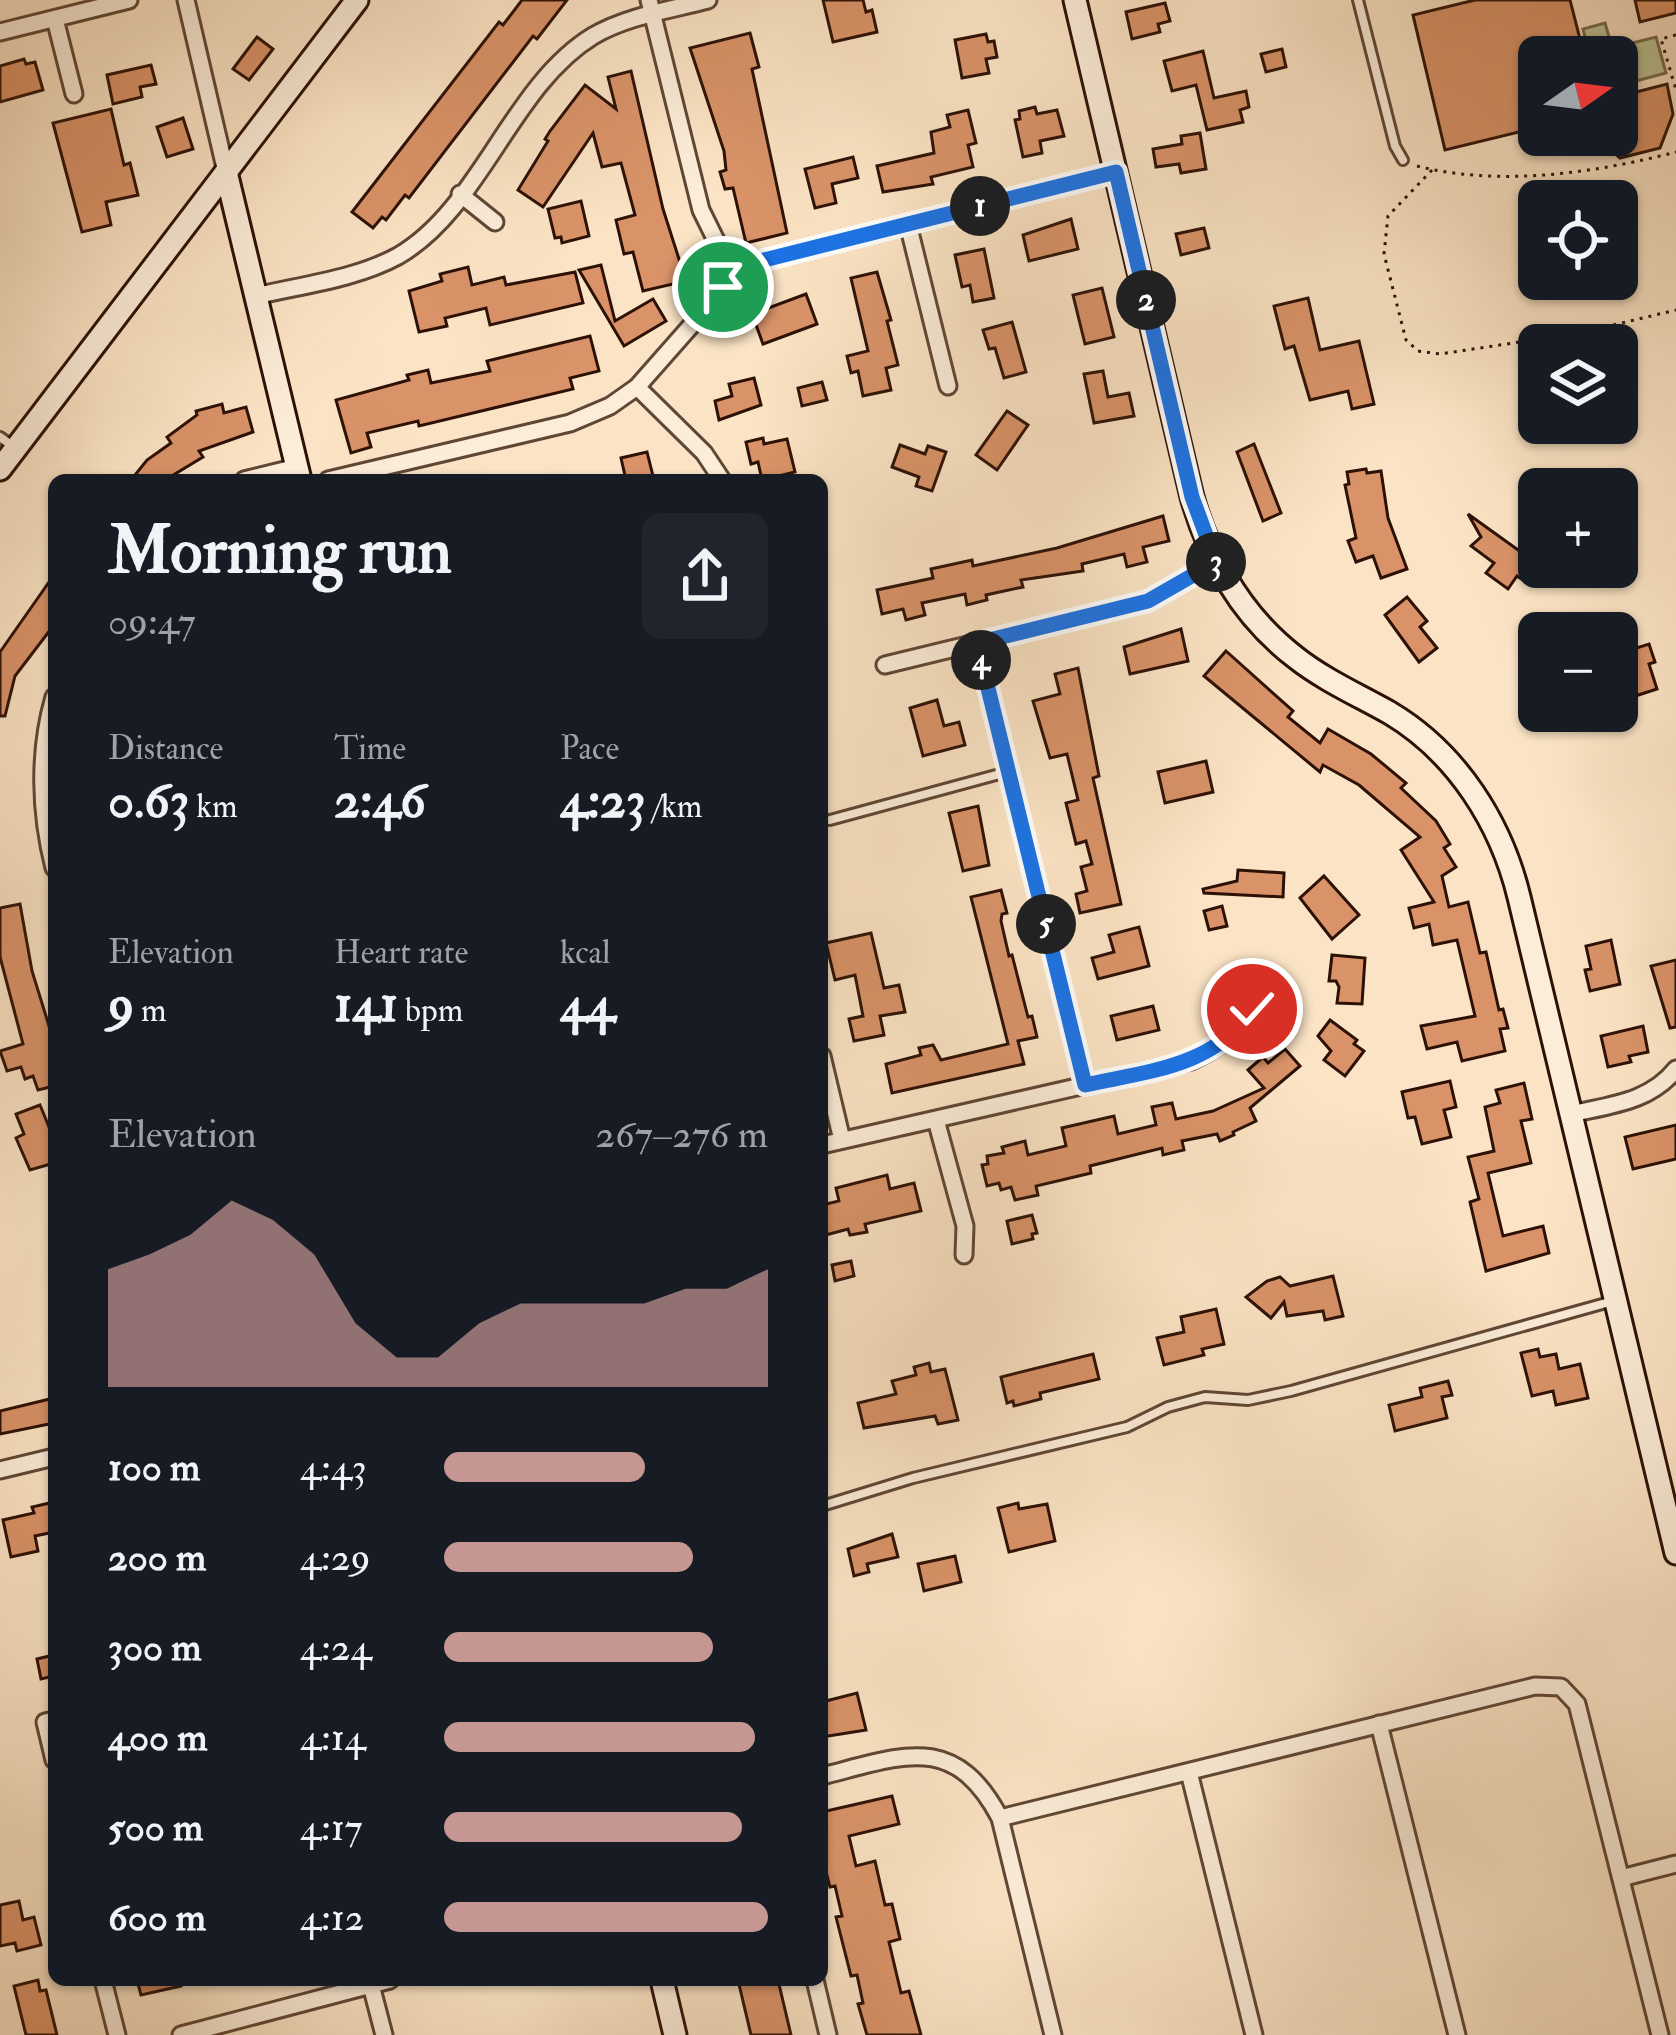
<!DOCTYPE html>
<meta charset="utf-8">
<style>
body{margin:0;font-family:"IM FELL Double Pica",serif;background:#20242c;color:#f1f3f6;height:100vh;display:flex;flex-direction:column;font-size:45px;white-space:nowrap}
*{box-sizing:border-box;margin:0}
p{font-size:39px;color:#9ea1a6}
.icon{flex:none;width:66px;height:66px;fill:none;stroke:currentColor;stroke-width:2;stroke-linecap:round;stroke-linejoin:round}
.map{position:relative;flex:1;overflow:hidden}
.panel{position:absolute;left:48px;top:474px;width:780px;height:1512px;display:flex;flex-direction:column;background:#171b24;border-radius:18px;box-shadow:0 3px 9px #0004}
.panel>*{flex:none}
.needle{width:78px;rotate:76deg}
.buttons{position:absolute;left:1518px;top:36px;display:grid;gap:24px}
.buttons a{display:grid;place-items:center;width:120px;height:120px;border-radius:18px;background:#171b24;box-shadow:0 3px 9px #0004;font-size:60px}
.pin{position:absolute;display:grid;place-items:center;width:102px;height:102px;color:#fff;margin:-51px;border:6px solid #fff;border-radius:50%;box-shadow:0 3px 12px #0007}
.km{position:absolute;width:60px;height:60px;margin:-30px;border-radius:50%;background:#222;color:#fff;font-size:33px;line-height:60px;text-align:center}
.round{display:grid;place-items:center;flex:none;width:126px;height:126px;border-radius:18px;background:#20242c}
.overview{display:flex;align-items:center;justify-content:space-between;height:204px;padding:0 60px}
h1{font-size:66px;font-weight:700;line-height:90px}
.metrics{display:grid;grid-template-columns:repeat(3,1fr);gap:18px;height:204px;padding:12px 60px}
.metrics div{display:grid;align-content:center}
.metrics b{font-size:51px;font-weight:700}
.metrics small{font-size:33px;font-weight:400}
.metrics p{font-size:33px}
.chart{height:336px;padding:24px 60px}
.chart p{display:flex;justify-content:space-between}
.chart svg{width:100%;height:216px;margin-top:12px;fill:#c59692;opacity:.7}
ul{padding:0 60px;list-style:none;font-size:39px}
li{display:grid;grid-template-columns:192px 144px 1fr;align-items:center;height:90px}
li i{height:30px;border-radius:15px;background:#c59692}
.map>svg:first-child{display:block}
.park{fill:#bec495;stroke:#766a4e;stroke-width:3}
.building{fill:#da9369;stroke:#2d1107;stroke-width:3}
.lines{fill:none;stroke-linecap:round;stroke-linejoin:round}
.lane-casing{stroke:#604636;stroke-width:14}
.street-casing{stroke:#604636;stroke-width:21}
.secondary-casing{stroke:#2d1107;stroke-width:27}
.path{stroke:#2d1107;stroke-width:3;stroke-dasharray:3 6;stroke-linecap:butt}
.lane{stroke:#fcedd9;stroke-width:8}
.street{stroke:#fcedd9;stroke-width:15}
.secondary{stroke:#fcedd9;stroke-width:21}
.route-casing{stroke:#fff;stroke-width:24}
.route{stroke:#1a73e8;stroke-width:15}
</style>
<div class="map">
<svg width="1676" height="2035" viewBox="0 0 1676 2035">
<rect width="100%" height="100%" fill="#fbe4c5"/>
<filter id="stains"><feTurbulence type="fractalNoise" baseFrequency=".00167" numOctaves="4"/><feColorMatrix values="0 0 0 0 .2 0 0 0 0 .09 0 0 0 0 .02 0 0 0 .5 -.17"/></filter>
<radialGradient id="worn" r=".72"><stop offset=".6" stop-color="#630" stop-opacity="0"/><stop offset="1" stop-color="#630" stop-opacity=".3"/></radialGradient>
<g class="park">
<polygon points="1605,23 1612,47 1580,56 1576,45 1586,41 1583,29"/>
<polygon points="1656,37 1666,73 1629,83 1620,46"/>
</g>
<g class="building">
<polygon points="522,0 567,0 537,39 533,36 409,198 405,195 386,220 382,217 373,228 352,212 499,22 503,25"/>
<polygon points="823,0 863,0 866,12 872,10 877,32 833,42"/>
<polygon points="1475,0 1570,0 1581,43 1522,58 1539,127 1445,150 1413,15"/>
<polygon points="1635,0 1676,0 1676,13 1640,22"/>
<polygon points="1165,3 1170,21 1158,24 1160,32 1132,39 1126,12"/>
<polygon points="750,33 759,67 752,69 787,233 746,243 733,188 725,189 720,172 726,170 724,151 690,48"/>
<polygon points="986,34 988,42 994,41 997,57 986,59 989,73 962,78 955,40"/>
<polygon points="257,37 273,49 249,80 233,69"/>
<polygon points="1282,49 1286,67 1266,72 1261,54"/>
<polygon points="1203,51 1214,98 1246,91 1249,107 1240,110 1243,122 1207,130 1196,85 1172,91 1164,61"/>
<polygon points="24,59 26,64 35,62 43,90 0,102 0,66"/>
<polygon points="151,65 156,84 140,87 142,97 113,104 107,75"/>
<polygon points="631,71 663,209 686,281 643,291 633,252 624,254 616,220 635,215 621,163 602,167 593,133 543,207 518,190 548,141 545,139 550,131 585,85 616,109 608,77"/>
<polygon points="1667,84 1673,114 1660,148 1620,158 1594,135 1617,135 1617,97"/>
<polygon points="1035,107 1037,114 1057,110 1064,136 1040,141 1042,153 1023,157 1015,120 1020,119 1019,111"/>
<polygon points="111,109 124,165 130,163 138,195 106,202 111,225 82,232 53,123"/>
<polygon points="968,110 976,143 968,145 973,167 931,177 933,184 883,192 877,166 934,153 931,132 950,127 947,115"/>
<polygon points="183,118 193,149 167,157 157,127"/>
<polygon points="1200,133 1206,169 1181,173 1179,164 1156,167 1153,149 1182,144 1181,136"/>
<polygon points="853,157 858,178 832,184 836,203 815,208 805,169"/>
<polygon points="581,201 589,236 562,243 561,237 555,238 548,209"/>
<polygon points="1071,219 1078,249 1029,261 1023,235"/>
<polygon points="1204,228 1209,248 1181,255 1176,234"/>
<polygon points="984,249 994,298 973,302 970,285 962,287 955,255"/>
<polygon points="601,265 615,321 653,299 666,321 624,346 579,270"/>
<polygon points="468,267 472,285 504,277 506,285 575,272 583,303 490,325 486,308 445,318 447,326 419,332 409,291 442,281 440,274"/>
<polygon points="877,272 891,320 887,321 898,365 886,368 891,390 863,396 858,371 851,373 847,356 868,351 851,278"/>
<polygon points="1102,288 1114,337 1085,344 1073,295"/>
<polygon points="806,294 817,324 763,344 752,314"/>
<polygon points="1308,298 1320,350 1359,341 1374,404 1352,409 1348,391 1310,400 1294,346 1285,349 1274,306"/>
<polygon points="1012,322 1026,372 1004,378 995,348 989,349 983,330"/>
<polygon points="590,336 599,371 570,378 573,389 419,426 418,421 367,433 371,447 351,453 336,400 409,380 407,375 428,370 431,383 490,371 487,361"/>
<polygon points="1103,371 1108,397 1129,393 1134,416 1094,423 1084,374"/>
<polygon points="754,378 761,405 719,420 715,401 732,396 729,384"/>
<polygon points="822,382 827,400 802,406 798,388"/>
<polygon points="222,404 224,413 246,407 253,432 199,451 203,457 165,480 131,480 147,460 171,443 167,437 197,415 196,411"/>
<polygon points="1007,411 1028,425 997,470 976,455"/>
<polygon points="763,438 764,444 787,439 795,472 762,480 758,462 751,464 746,442"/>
<polygon points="1254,444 1281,513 1263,521 1237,452"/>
<polygon points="900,445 925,454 928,446 946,452 932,491 916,486 919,477 892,467"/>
<polygon points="647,452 654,480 626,480 621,458"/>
<polygon points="1366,469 1367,473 1381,471 1388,518 1407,569 1381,578 1373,556 1356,562 1348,541 1356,538 1345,485 1349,484 1347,472"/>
<polygon points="1468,514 1539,565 1539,573 1530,585 1517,576 1508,589 1486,573 1494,563 1471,546 1481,537"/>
<polygon points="1163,516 1169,541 1143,547 1147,562 1127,567 1124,554 1082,564 1083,571 1021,580 1023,587 986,595 987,600 967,605 965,594 922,603 925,615 906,620 903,609 882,614 877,590 933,578 931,569 972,560 973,566 1057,548"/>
<polygon points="54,575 54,625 15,676 5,716 0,716 0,652"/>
<polygon points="1407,597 1427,621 1420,627 1437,648 1419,662 1385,615"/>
<polygon points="1181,629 1188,661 1130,674 1124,647"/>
<polygon points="1649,644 1655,662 1649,664 1657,689 1632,697 1626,677 1617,680 1617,654"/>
<polygon points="1226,651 1293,711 1288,717 1320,743 1328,729 1371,754 1406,783 1401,788 1436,821 1450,844 1444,848 1456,867 1442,876 1449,907 1468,902 1480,953 1486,952 1499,1010 1503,1009 1508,1028 1500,1029 1505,1051 1462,1061 1457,1042 1427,1049 1421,1026 1475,1016 1457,940 1433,945 1429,924 1414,928 1409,908 1434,902 1401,850 1420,837 1359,785 1323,765 1320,772 1204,676"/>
<polygon points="1078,668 1099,776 1093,778 1121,904 1080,913 1076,894 1087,891 1081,867 1092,864 1086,841 1076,844 1066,803 1078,800 1067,754 1050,758 1033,701 1060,694 1055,674"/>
<polygon points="937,700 944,726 959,722 965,745 923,756 910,708"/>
<polygon points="1206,761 1213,792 1165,803 1158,772"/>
<polygon points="978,806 989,865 963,871 949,813"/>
<polygon points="1238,870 1284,873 1283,897 1204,893 1203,889 1237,881"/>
<polygon points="1324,876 1359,915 1332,939 1300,898"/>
<polygon points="1001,890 1007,913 1002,914 1001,921 1009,956 1012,955 1028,1017 1032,1016 1037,1037 1018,1041 1024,1064 892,1093 886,1064 921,1055 919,1048 933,1045 941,1060 1008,1044 971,897"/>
<polygon points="20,904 32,971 54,1042 54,1086 38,1090 33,1076 25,1079 21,1067 7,1071 0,1051 23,1044 0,957 0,908"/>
<polygon points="1222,906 1227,926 1209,930 1204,911"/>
<polygon points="1139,927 1149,966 1098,979 1092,958 1114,952 1109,935"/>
<polygon points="871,933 884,988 899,985 905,1012 880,1016 884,1035 854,1041 849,1019 863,1016 855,975 835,980 826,943"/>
<polygon points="1611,940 1620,984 1590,991 1585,970 1591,969 1586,946"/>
<polygon points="1332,955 1365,958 1362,1004 1337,1003 1339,987 1336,981 1329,981"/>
<polygon points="1676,960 1676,1027 1670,1028 1651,966"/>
<polygon points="1153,1006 1159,1030 1117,1040 1111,1016"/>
<polygon points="1330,1020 1357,1040 1354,1044 1364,1051 1345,1076 1324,1060 1331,1051 1318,1036"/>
<polygon points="1643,1026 1648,1052 1629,1056 1631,1062 1608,1067 1601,1036"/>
<polygon points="1285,1049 1300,1066 1250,1108 1256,1121 1233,1132 1234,1135 1220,1141 1217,1134 1182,1141 1184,1150 1163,1155 1162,1148 1090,1166 1091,1173 1036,1186 1038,1195 1015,1200 1011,1187 1001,1190 999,1183 987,1186 982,1165 988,1164 987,1156 1004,1153 1002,1147 1025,1141 1028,1155 1066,1146 1062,1128 1114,1116 1118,1134 1156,1125 1152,1107 1172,1103 1176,1119 1213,1111 1264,1088 1248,1070 1263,1057 1268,1063"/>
<polygon points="1450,1081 1456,1107 1444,1110 1451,1137 1422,1144 1415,1117 1408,1118 1402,1092"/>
<polygon points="1524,1083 1532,1119 1521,1121 1531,1163 1488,1173 1503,1236 1543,1226 1549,1253 1486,1271 1470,1202 1479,1199 1468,1157 1494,1151 1485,1107 1500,1103 1496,1090"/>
<polygon points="40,1105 54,1139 54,1163 30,1170 16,1138 24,1134 16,1114"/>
<polygon points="1676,1125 1676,1159 1633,1169 1625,1137"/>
<polygon points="887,1175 890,1189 914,1183 921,1211 865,1224 867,1232 850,1235 848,1229 822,1236 822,1205 839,1201 836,1188"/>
<polygon points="1032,1215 1037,1233 1032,1234 1033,1239 1012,1244 1007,1221"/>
<polygon points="851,1261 854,1276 835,1281 832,1265"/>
<polygon points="1333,1276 1343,1316 1325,1320 1323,1311 1287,1316 1284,1302 1271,1318 1246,1297 1267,1281 1280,1277 1290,1286"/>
<polygon points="1216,1309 1224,1344 1202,1349 1204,1355 1164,1365 1157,1338 1184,1332 1181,1317"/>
<polygon points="1538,1349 1540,1357 1556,1354 1559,1369 1580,1364 1588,1398 1556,1405 1553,1391 1532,1396 1521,1353"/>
<polygon points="1093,1354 1099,1379 1040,1393 1041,1399 1014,1406 1013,1401 1007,1403 1001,1377"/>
<polygon points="929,1363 931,1372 945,1369 958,1420 938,1424 935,1416 864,1428 858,1403 896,1394 892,1381 916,1375 914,1367"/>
<polygon points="1448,1381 1452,1395 1442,1397 1447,1418 1395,1431 1389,1405 1422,1397 1420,1388"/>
<polygon points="54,1398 54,1423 0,1434 0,1411"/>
<polygon points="54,1502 54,1532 35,1536 38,1551 11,1557 3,1520 34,1513 32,1507"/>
<polygon points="1018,1503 1019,1509 1047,1504 1055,1541 1009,1552 998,1508"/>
<polygon points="892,1534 898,1557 867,1564 869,1572 854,1576 848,1549"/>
<polygon points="955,1556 961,1582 924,1591 918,1564"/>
<polygon points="54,1655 54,1676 41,1679 37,1659"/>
<polygon points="857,1693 866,1730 822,1737 822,1702"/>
<polygon points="892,1796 899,1824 849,1836 856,1866 875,1861 885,1905 892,1904 900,1939 889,1942 901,1993 909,1991 921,2035 867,2035 858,2004 863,2003 857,1975 851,1976 836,1917 842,1916 835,1886 830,1887 822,1856 822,1812"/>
<polygon points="19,1901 23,1920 34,1917 41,1945 17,1951 15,1943 0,1946 0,1905"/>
<polygon points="38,1980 40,1991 46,1990 57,2035 26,2035 14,1986"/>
<polygon points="137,1980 181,1980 181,1986 141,1995"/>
<polygon points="738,1980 778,1980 791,2035 751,2035"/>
</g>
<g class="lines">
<g class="lane-casing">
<g id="lane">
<polyline points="1358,0 1395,146 1403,160"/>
<polyline points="0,437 14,447"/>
<polyline points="830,820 1007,772"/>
<polyline points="822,1506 913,1478 1127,1427 1168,1407 1205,1397 1248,1400 1291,1391 1613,1301"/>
</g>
</g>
<g class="street-casing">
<g id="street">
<polyline points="186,0 226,172"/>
<polyline points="649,0 701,210 734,277"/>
<polyline points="55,19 74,94"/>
<polyline points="0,32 129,0"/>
<polyline points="460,194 495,222"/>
<polyline points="908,224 948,386"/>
<path d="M 256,296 C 302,285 356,279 398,256 C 481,208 511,86 593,36 C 627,16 670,10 708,0"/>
<polyline points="637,387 704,453 722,480"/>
<polyline points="244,480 297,467"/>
<polyline points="328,480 570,423 610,406 637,387 734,277 764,260 1116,172"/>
<polyline points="977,643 1085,1085"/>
<polyline points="885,665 1149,601 1216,562"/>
<path d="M 54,697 C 38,752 40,813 54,868"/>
<polyline points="822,1056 842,1140"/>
<path d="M 1571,1114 C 1610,1105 1650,1102 1676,1069"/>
<polyline points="936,1120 965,1226 964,1255"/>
<path d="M 822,1145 L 1191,1061 C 1238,1039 1250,1021 1257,971"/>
<polyline points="0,1470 54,1457"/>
<polyline points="54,1720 45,1722 54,1760"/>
<polyline points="1379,1724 1457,2035"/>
<polyline points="1189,1772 1254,2035"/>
<path d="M 822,1776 C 902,1756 954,1731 1000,1818 L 1053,2035"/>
<polyline points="1000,1818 1535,1686 1561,1687 1577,1704 1660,2035"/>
<polyline points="1621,1878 1676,1864"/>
<polyline points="103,1980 117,2035"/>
<polyline points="815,1980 828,2035"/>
<polyline points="371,1985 384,2035"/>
<polyline points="181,2035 390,1980"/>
</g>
</g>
<g class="secondary-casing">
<g id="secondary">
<path d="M 1075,0 L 1192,497 C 1210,560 1243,617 1295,657 C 1324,680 1358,695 1390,713 C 1457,753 1501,823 1519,897 L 1676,1553"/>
<polyline points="226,172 300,480"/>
<polyline points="0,469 357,0"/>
<polyline points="662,1980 675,2035"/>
</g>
</g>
<g class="path">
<polyline points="1676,35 1661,39 1676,90"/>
<path d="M 1417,166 C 1499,187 1595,173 1676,152"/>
<polyline points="1432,170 1388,216 1384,254 1406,340 1418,351 1440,354 1580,333 1676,310"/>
</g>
<use href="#lane" class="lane"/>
<use href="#street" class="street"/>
<use href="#secondary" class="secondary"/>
</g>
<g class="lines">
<g class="route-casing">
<path id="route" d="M 723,287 L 764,260 L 1116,172 L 1192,497 L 1216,562 L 1148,601 L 977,643 L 1085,1085 C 1148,1071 1215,1067 1252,1009"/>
</g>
<use href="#route" class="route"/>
</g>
<rect width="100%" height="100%" filter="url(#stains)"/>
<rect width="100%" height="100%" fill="url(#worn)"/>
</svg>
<div class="buttons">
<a><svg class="needle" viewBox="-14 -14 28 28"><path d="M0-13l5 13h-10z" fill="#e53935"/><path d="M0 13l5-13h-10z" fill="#9ea1a6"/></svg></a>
<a><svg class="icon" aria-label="locate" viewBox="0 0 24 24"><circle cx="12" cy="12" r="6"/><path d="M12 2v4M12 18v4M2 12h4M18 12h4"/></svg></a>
<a><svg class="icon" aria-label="layers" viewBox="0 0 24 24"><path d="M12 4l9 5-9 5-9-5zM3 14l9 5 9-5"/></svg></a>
<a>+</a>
<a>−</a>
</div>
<div class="pin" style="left:723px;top:287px;background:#1e9e55"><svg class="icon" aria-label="arrive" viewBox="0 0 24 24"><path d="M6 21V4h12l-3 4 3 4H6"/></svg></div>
<div class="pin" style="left:1252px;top:1009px;background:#d93025"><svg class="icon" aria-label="check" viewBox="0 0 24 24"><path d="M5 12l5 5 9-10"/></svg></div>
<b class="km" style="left:980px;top:206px">1</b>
<b class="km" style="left:1146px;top:300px">2</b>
<b class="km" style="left:1216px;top:562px">3</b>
<b class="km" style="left:981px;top:660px">4</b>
<b class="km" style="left:1046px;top:924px">5</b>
<section class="panel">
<div class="overview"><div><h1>Morning run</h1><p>09:47</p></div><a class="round"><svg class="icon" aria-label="share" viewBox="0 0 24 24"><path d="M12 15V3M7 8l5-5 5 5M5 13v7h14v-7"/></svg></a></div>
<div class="metrics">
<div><p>Distance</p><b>0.63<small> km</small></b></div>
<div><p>Time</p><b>2:46</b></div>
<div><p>Pace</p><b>4:23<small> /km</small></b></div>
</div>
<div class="metrics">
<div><p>Elevation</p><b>9<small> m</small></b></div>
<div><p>Heart rate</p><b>141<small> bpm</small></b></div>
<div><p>kcal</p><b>44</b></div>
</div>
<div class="chart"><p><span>Elevation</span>267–276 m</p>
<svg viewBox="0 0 160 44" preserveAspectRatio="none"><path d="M0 44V20L10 17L20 13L30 6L40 10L50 17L60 31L70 38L80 38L90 31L100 27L110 27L120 27L130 27L140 24L150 24L160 20V44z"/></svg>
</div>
<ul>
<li><b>100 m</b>4:43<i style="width:62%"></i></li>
<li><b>200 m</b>4:29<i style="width:77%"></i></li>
<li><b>300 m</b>4:24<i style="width:83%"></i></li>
<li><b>400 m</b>4:14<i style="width:96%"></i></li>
<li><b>500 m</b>4:17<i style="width:92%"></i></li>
<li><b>600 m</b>4:12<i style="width:100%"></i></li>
</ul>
</section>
</div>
